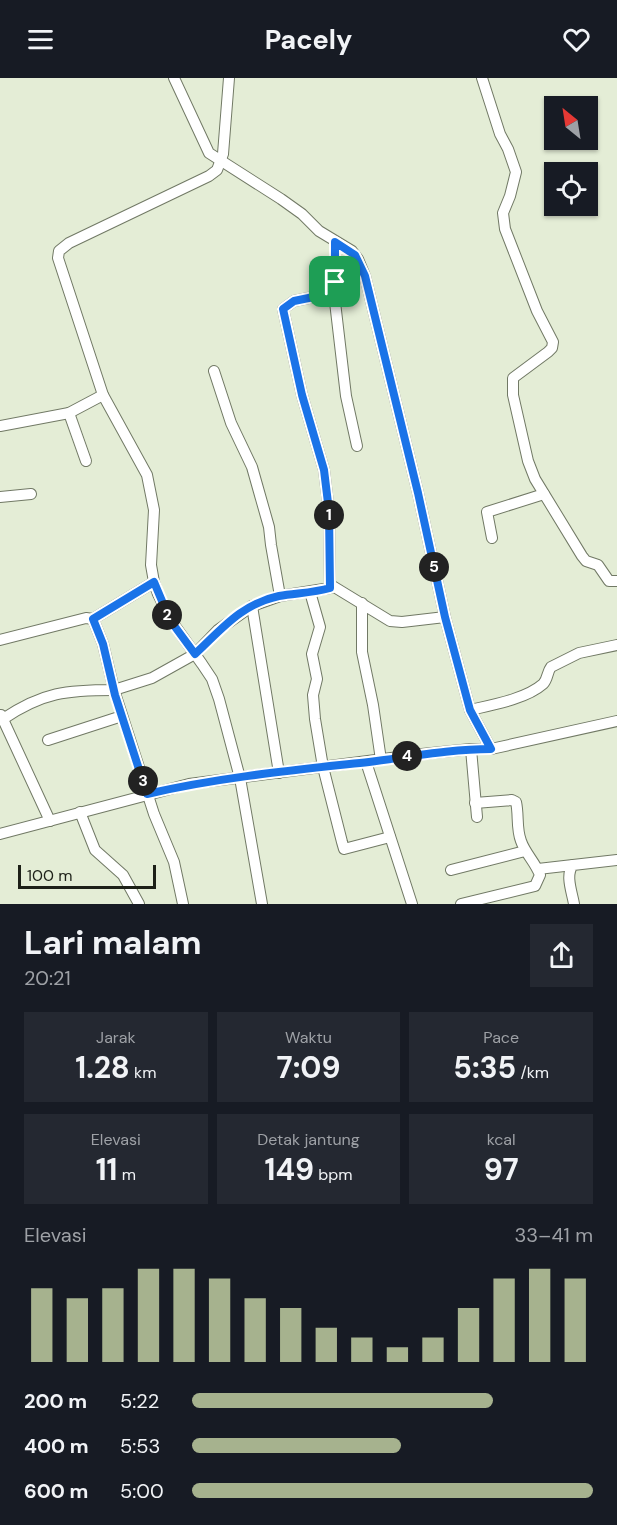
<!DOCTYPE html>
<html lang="id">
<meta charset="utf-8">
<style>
body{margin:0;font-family:"DM Sans",sans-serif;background:#242831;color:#f1f3f6;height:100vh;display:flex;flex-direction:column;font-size:22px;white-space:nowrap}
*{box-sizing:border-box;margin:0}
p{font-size:20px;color:#9ea1a6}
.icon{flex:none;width:33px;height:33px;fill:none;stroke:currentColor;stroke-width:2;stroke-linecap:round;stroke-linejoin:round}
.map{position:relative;height:826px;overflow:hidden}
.drawer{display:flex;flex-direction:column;background:#171b24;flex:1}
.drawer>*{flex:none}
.needle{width:39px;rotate:330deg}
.buttons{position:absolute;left:544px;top:18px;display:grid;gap:12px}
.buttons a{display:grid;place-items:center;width:54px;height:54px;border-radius:0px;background:#171b24;box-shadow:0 2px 4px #0004;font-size:30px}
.scale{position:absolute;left:18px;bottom:15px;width:138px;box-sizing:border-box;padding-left:6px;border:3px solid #1d2018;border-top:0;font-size:16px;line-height:21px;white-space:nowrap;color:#1d2018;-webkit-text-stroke:4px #e4edd6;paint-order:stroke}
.pin{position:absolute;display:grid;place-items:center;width:51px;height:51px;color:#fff;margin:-26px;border-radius:12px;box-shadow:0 3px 9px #0006}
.km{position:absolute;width:30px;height:30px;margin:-15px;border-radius:50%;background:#222;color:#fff;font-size:16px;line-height:30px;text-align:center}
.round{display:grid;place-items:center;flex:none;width:63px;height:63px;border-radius:0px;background:#242831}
.summary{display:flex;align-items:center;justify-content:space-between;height:102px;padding:0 24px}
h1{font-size:33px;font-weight:700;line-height:45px}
.figures{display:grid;grid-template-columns:repeat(3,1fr);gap:9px;height:102px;padding:6px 24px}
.figures div{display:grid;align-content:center;border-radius:0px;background:#242831;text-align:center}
.figures b{font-size:30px;font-weight:700}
.figures small{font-size:16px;font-weight:400}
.figures p{font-size:16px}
.chart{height:168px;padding:12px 24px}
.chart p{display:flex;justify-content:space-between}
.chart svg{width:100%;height:108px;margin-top:6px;stroke:#a6b28e;stroke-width:6}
ul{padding:0 24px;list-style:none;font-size:20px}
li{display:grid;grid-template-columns:96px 72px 1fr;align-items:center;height:45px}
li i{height:15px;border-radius:8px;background:#a6b28e}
header{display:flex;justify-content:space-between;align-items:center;height:78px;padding:0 24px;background:#171b24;font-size:27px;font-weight:700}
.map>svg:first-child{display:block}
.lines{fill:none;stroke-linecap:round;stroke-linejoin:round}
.minor-casing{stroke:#717965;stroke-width:12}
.minor{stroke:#fff;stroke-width:10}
.route-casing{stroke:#fff;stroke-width:12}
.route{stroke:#1a73e8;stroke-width:8}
</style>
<header><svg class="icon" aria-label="menu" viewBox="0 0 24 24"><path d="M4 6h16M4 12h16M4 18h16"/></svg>Pacely<svg class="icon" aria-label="heart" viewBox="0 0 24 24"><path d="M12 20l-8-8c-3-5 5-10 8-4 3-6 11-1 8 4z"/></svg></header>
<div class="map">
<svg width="617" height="826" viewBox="0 0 617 826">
<rect width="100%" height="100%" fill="#e4edd6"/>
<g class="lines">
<g class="minor-casing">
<g id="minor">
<polyline points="174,0 209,75 281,121 302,136 319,153 352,173 358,181 365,198 418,415 445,539 470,632 491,671"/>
<polyline points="229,0 223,76 217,92 209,98 69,165 59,173 58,180 103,317 147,397 154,432 151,487 154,504 158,516 170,541 202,586 212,601 219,621 240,700 262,826"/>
<polyline points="482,0 500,56 508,71 516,94 510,118 503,135 505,151 537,233 553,264 552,270 548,274 513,300 513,317 528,383 535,401 582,478 586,483 598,487 609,503 617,503"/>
<polyline points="330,216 335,224 346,318 357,368"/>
<polyline points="214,293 231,345 252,389 269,449 271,467 280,518"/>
<polyline points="69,335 86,383"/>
<polyline points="0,348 69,335 103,317"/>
<polyline points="0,419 31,416"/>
<polyline points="492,460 487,434 544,416"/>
<polyline points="331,507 390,543 402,544 445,539"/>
<polyline points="310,514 320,549 312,576 317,601 313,617 315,641 323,689 342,764 344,771 390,759"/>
<polyline points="362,525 362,574 373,627 381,682"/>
<polyline points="252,528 279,695"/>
<polyline points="93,541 154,504"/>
<path d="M 0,562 L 86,540 L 93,541 L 103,566 L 114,612 C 67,612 43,614 3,641"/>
<path d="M 470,632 C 492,627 526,621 543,606 C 548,601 547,594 551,589 L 579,575 L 617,567"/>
<polyline points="1,637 50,743"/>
<polyline points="48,662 122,638"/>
<polyline points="471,671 477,739"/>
<polyline points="366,684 412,826"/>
<polyline points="80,734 95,772 123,797 139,826"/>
<polyline points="0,756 189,706 422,676 471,671 491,671 617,643"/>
<polyline points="538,791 573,787"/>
<polyline points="451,792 525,773"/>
<polyline points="183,826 174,784 154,736 114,612 152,600 195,576 218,552 252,528 280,518 330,510 329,433 324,392 302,317 283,231 294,223 333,215 335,204 335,164"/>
<path d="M 461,826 L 535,808 L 540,797 C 535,784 525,775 521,763 C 516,750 519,737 516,724 L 512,722 L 475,725"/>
<path d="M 574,826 C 572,814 565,797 573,787 L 617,782"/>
</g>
</g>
<use href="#minor" class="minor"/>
</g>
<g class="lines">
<g class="route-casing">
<path id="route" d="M 335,164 L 355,177 L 365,198 L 418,415 L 445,539 L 470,632 L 491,671 C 450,671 409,679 369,684 C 295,692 220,699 147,716 L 115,617 L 103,566 L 93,541 L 154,504 L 170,542 L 195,576 C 221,552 241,526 279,518 C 296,515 313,515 330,510 L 329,433 L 324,392 L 302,317 L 283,231 L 294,223 L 333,215 L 335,204 Z"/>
</g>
<use href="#route" class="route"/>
</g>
</svg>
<div class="buttons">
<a><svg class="needle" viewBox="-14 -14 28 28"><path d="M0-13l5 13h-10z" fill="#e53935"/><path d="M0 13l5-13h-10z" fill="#9ea1a6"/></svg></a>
<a><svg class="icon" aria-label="locate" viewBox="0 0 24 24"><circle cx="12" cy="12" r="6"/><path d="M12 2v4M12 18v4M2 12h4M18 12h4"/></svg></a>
</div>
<div class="scale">100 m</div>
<div class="pin" style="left:335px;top:204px;background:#1e9e55"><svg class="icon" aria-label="arrive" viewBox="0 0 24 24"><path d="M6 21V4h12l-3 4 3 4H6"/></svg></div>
<b class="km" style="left:329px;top:437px">1</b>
<b class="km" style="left:167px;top:537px">2</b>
<b class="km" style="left:143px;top:703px">3</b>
<b class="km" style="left:407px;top:678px">4</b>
<b class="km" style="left:434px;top:489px">5</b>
</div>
<section class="drawer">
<div class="summary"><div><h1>Lari malam</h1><p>20:21</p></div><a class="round"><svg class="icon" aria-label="share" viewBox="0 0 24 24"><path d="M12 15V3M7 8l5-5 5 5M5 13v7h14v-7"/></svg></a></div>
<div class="figures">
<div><p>Jarak</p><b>1.28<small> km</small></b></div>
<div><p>Waktu</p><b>7:09</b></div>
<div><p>Pace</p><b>5:35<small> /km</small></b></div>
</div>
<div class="figures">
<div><p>Elevasi</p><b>11<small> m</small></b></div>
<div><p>Detak jantung</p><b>149<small> bpm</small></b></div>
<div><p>kcal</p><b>97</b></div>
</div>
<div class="chart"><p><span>Elevasi</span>33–41 m</p>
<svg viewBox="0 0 160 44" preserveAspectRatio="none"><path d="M5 44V14M15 44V18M25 44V14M35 44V6M45 44V6M55 44V10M65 44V18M75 44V22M85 44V30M95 44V34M105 44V38M115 44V34M125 44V22M135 44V10M145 44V6M155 44V10"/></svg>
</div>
<ul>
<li><b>200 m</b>5:22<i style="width:75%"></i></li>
<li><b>400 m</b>5:53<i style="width:52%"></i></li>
<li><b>600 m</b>5:00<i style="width:100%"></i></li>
</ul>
</section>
